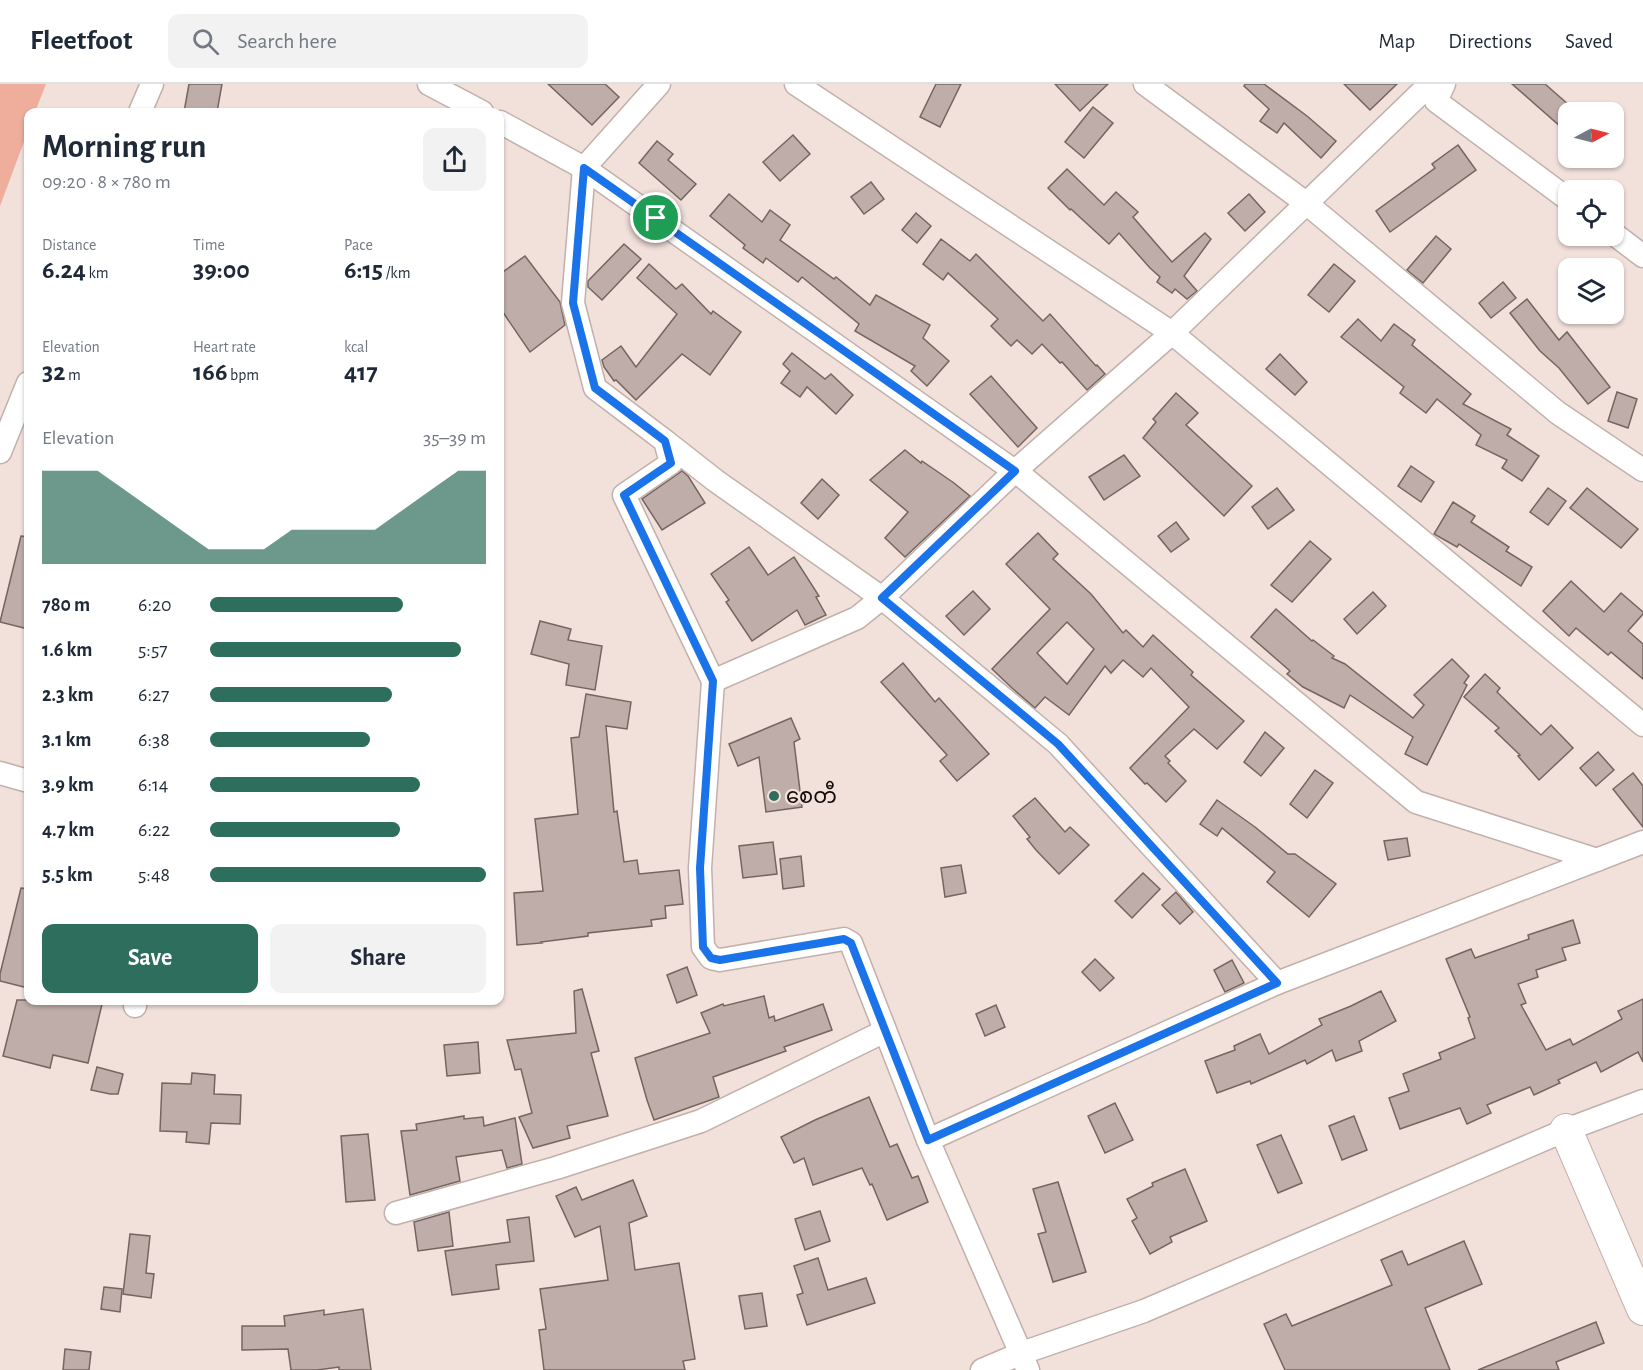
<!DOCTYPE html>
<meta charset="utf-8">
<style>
body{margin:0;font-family:"Alegreya Sans","Noto Sans Myanmar",sans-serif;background:#f2f2f3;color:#1f2937;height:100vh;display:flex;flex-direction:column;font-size:22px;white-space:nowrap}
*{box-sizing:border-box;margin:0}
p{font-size:20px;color:#747a83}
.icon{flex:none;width:33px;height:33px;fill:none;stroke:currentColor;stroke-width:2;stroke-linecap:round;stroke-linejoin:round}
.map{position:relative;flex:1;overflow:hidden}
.panel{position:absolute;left:24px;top:24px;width:480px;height:897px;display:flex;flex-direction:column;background:#fff;border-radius:12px;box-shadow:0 2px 4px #0004}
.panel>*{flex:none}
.needle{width:39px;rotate:83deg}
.controls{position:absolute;left:1558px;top:18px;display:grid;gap:12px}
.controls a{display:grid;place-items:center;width:66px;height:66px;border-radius:12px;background:#fff;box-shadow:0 2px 4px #0004;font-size:30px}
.pin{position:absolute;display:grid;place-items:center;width:51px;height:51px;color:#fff;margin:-26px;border:3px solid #fff;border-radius:50%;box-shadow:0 2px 6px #0007}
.round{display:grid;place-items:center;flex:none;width:63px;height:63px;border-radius:12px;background:#f2f2f3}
.overview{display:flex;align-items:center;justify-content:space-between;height:102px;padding:0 18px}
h1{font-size:33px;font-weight:700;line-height:45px}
.stats{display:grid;grid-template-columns:repeat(3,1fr);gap:9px;height:102px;padding:6px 18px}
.stats div{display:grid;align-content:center}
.stats b{font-size:26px;font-weight:700}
.stats small{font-size:16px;font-weight:400}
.stats p{font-size:16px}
.chart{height:168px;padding:12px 18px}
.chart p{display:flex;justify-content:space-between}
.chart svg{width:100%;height:108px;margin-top:6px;fill:#2e6e5c;opacity:.7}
.cta{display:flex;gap:12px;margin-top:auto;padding:12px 18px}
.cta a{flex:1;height:69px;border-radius:12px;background:#2e6e5c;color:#fff;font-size:24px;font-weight:700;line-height:69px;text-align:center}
.cta a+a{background:#f2f2f3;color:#1f2937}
ul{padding:0 18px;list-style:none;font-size:20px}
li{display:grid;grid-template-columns:96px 72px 1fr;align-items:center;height:45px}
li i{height:15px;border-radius:8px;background:#2e6e5c}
header{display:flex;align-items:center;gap:36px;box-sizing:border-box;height:84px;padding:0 30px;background:#fff;border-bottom:2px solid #e0e1e3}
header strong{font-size:28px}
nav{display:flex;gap:33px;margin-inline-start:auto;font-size:21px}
.search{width:420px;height:54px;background:#f2f2f3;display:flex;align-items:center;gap:15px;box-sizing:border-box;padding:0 21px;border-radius:12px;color:#747a83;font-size:22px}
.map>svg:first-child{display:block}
.green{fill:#efae9c}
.building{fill:#beada8;stroke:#756560;stroke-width:1.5;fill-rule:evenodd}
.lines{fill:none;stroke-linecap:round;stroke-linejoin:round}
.street-casing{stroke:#c1b0ab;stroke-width:25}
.secondary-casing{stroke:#c1b0ab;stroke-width:34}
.street{stroke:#fff;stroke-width:22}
.secondary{stroke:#fff;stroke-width:32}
.route-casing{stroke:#fff;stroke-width:12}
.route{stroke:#1a73e8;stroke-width:8}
.poi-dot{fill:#2e6e5c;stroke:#f2e0db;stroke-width:2}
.labels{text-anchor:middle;stroke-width:4.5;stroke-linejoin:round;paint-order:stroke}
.poi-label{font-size:21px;fill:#100a09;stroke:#f2e0db;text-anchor:start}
</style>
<header>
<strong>Fleetfoot</strong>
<div class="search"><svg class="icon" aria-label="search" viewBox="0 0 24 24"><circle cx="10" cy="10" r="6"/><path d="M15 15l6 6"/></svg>Search here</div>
<nav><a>Map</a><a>Directions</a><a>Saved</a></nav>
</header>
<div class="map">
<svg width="1643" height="1286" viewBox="0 0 1643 1286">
<rect width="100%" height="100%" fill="#f2e0db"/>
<polygon class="green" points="0,0 46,0 35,28 28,28 28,47 0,122"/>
<g class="building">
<polygon points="189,0 222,0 217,28 184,28"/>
<polygon points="548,0 605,0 619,13 592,41"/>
<polygon points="936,0 961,0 940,43 920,33"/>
<polygon points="1055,0 1108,0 1080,27"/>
<polygon points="1245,0 1264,0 1307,32 1336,57 1321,74 1284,39 1277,49 1260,37 1269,25 1244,2"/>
<polygon points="1344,0 1397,0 1370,26"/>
<polygon points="1512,0 1545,0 1569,21 1569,50"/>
<polygon points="1093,23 1113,39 1084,74 1065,58"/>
<polygon points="793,51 810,70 780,97 763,78"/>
<polygon points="657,57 673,70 668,76 696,100 681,116 639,79"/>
<polygon points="1458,61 1476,86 1390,148 1376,127 1435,84 1432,80"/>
<polygon points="1067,85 1104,121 1116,108 1138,128 1133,133 1172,178 1205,149 1211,155 1184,192 1197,207 1187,215 1175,205 1172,209 1157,198 1160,193 1150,184 1119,149 1109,160 1071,125 1070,126 1048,104"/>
<polygon points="871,98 884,115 864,130 851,113"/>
<polygon points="729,110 762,138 770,126 790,141 780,156 834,195 836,193 870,221 876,211 930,241 923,254 949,277 927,302 911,287 915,282 855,247 859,240 802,193 798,198 766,174 763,179 743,164 745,161 710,132"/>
<polygon points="1249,110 1265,128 1245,147 1228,129"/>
<polygon points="916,129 931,142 917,159 902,146"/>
<polygon points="1436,152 1451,165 1423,199 1407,186"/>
<polygon points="941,155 970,177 976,170 1043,237 1050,230 1096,282 1097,281 1105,290 1087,306 1062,278 1060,279 1042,260 1032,270 1017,256 1011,262 991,242 998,235 948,189 943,196 923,180"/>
<polygon points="624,160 641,175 602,216 588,203 588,197"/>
<polygon points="525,172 560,218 565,241 530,268 500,224 500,190"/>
<polygon points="649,180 676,205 682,200 711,230 713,227 741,248 710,291 682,270 636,316 616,296 614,297 604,283 602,276 621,262 636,283 677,230 637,194"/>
<polygon points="1334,180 1355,197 1329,228 1308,211"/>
<polygon points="1503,198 1516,214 1491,234 1479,219"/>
<polygon points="1527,215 1559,256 1567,248 1610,303 1588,320 1559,284 1540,267 1510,229"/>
<polygon points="1358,235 1381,257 1394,240 1415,256 1412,261 1471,310 1463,320 1511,345 1507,351 1539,372 1522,397 1502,384 1507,376 1476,361 1481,351 1437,315 1426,329 1400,309 1404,303 1341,253"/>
<polygon points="792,269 825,295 831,290 853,311 836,330 807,303 800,313 781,299 790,287 783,280"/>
<polygon points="1280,270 1307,298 1295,311 1266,285"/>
<polygon points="991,292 1037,344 1018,363 970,310"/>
<polygon points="1617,308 1637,315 1628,344 1608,337"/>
<polygon points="1176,309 1198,329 1186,341 1252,402 1224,432 1143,354 1156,338 1153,335"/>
<polygon points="905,366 921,379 922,377 954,399 970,412 905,473 885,454 908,428 870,396"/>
<polygon points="1124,371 1140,392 1104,416 1089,393"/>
<polygon points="1411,382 1434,398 1421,418 1398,402"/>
<polygon points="682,387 688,392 705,419 662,446 642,415"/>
<polygon points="822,395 839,411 818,435 801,419"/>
<polygon points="1277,404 1294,426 1268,445 1252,423"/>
<polygon points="1548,404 1566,417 1548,441 1530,428"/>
<polygon points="1587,404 1638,445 1621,464 1570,424"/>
<polygon points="1453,418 1475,432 1471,438 1509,463 1506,467 1532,483 1521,502 1459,460 1457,463 1434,450"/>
<polygon points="1176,438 1189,455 1171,468 1158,452"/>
<path d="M 1038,449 L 1058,470 L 1053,475 L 1091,510 L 1123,549 L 1126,546 L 1143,563 L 1153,551 L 1193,588 L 1191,591 L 1244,637 L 1217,665 L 1194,645 L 1165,672 L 1170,677 L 1168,679 L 1186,697 L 1166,718 L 1147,699 L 1145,700 L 1130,684 L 1189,623 L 1151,584 L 1143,593 L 1123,576 L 1111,589 L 1105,582 L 1069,631 L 1045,613 L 1035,624 L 1012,604 L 992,585 L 1050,525 L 1006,480 ZM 1067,538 L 1094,565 L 1067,600 L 1037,569 Z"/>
<polygon points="21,452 28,453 28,545 0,538"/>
<polygon points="1310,457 1331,475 1292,518 1271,501"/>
<polygon points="749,463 768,491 794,473 819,512 816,513 826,531 805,541 797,526 752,557 726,518 729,516 711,490"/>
<polygon points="1571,497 1604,528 1621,509 1643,528 1643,530 1628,547 1643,560 1643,595 1611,568 1608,571 1576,544 1569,552 1543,527"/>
<polygon points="973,507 990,525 964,551 946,532"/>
<polygon points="1373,508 1386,522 1357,550 1344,535"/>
<polygon points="1276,525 1312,557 1313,556 1334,572 1332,574 1345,580 1413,634 1424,621 1414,611 1452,575 1469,592 1464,599 1467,601 1427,681 1405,670 1413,653 1350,611 1344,624 1303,603 1287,590 1290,587 1251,553"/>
<polygon points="540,537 571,545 568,556 602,562 595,606 566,601 569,580 531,570"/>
<polygon points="903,579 935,618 939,614 989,670 957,697 940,677 947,671 881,598"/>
<polygon points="1485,590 1500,604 1497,608 1541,651 1551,641 1573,664 1539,696 1518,672 1520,671 1495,647 1499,644 1464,613"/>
<polygon points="586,610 631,618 627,645 606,642 614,728 617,727 624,778 637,776 639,790 679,786 683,820 665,822 666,834 651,836 652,842 588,849 588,852 541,858 542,859 517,861 514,809 543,807 535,735 578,730 571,654 579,653"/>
<polygon points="791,634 800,655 794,658 802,723 766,728 759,673 738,682 729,660"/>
<polygon points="1265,648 1284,664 1261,692 1244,678"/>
<polygon points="1598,668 1614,686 1596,702 1580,684"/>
<polygon points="1315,686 1333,699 1307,734 1290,720"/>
<polygon points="1633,689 1643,702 1643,743 1613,705"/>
<polygon points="1035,714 1065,748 1070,743 1089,761 1059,790 1036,766 1027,755 1030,753 1013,732"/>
<polygon points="1217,716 1255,743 1288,770 1295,770 1336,800 1309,833 1267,798 1275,788 1222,744 1217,752 1200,740"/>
<polygon points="1407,754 1410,772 1388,776 1384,757"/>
<polygon points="773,758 777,790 743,794 739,762"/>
<polygon points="801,772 804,802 783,805 780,775"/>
<polygon points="961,781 966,809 945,813 941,784"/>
<polygon points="1143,789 1160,805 1132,834 1115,817"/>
<polygon points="21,804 28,805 28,904 0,897 0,890"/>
<polygon points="1176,808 1193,828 1180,840 1162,821"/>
<polygon points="1573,836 1580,859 1562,864 1566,876 1536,886 1538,893 1518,900 1526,919 1521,921 1546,966 1570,955 1573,961 1622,935 1618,927 1643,915 1643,978 1638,968 1601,988 1596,978 1558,996 1560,999 1534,1011 1530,1003 1487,1021 1491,1029 1467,1040 1460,1024 1400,1045 1389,1014 1409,1007 1403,990 1441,975 1439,969 1475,954 1468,934 1470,933 1446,875 1471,865 1475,874 1529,855 1528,851"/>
<polygon points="1095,875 1114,894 1100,907 1082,888"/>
<polygon points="1232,876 1244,899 1225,908 1214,886"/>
<polygon points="687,883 697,911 677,919 667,891"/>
<polygon points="582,905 599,967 591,969 608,1032 567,1042 570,1054 533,1064 519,1033 532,1029 521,985 515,986 507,956 576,949 574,907"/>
<polygon points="1381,907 1396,937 1359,957 1362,967 1336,977 1332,966 1307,980 1305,976 1251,1000 1250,997 1217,1009 1205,977 1235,966 1234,962 1260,950 1269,970 1322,941 1319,935 1351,922"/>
<polygon points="764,912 769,934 774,932 775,937 823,920 832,946 784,963 786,967 713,993 719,1013 654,1036 647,1016 635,974 710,949 701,929 723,920 724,922"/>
<polygon points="17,916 103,916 88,979 53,971 50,984 3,972"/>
<polygon points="996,921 1005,943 985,952 976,930"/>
<polygon points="478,958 480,989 447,992 444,961"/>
<polygon points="97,983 123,990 118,1010 110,1010 91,1006"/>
<polygon points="192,989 215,991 214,1010 241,1011 240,1040 211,1039 209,1060 186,1058 187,1048 160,1047 162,999 191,1000"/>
<polygon points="869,1013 890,1063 897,1060 912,1094 918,1092 928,1118 887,1136 872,1100 870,1101 862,1084 813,1101 804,1074 794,1079 781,1053 815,1036"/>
<polygon points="1115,1019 1133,1056 1105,1069 1088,1032"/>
<polygon points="464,1032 464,1035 483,1033 484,1042 515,1034 522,1080 507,1084 502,1066 456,1073 460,1097 410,1111 401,1047 417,1046 416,1040"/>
<polygon points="1354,1032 1367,1066 1342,1076 1329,1042"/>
<polygon points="368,1050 375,1116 346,1118 341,1052"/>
<polygon points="1281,1051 1302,1099 1278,1109 1257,1061"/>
<polygon points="1185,1085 1207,1137 1170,1153 1172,1158 1150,1170 1132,1137 1137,1134 1127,1115 1153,1102 1152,1099"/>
<polygon points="633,1096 647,1132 629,1139 635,1186 679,1179 695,1275 683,1277 685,1286 544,1286 539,1246 546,1245 540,1205 608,1196 600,1142 575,1153 556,1112 576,1103 582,1116"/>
<polygon points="1058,1098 1086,1188 1053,1198 1038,1150 1046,1148 1033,1105"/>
<polygon points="820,1127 830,1157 805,1166 795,1135"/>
<polygon points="449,1128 453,1162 418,1167 414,1138"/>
<polygon points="529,1133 534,1177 496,1181 499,1205 452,1211 445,1167 510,1158 507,1136"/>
<polygon points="130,1150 150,1152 146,1189 154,1190 151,1214 123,1210"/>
<polygon points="1464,1157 1482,1200 1425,1224 1450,1286 1285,1286 1264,1240 1286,1230 1292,1242 1392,1201 1381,1176 1402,1167 1408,1181"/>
<polygon points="818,1174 828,1206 866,1194 875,1219 807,1241 797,1211 803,1209 794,1182"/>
<polygon points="104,1203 122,1205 120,1228 101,1225"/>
<polygon points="762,1209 767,1242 745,1245 739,1212"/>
<polygon points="363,1225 371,1286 339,1286 339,1283 317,1286 291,1286 288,1265 242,1266 242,1242 285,1242 284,1232 324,1226 324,1231"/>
<polygon points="1596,1238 1604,1259 1556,1278 1559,1286 1478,1286"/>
<polygon points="65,1265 91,1268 89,1286 63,1286"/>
</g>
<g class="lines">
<g class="street-casing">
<g id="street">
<polyline points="429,0 482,28"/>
<polyline points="659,0 584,84 573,219 595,304 665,357 671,379 624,411 713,597 700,784 703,863 711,874 720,876 844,855 851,859 928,1056 1028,1286"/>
<polyline points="796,0 1172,249 1643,641"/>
<polyline points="1145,0 1306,119 1558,329 1643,386"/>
<polyline points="1444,0 1436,17 1569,116"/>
<polyline points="140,28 152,0"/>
<polyline points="500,38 584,84 1023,393 1416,718 1597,776"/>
<polyline points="1614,150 1643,172"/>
<polyline points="665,357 716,397 882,514 1058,660 1277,899"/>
<polyline points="0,368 28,299"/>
<polyline points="713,597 857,534 882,514 1015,387 1172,249 1430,0"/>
<polyline points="0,689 28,697"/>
<polyline points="135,922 136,916"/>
<polyline points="928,1056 1277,899 1643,758"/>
<polyline points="396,1129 556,1084 701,1037 885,947"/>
<polyline points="982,1286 1022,1269 1144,1227 1566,1046 1643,1017"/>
</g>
</g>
<g class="secondary-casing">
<polyline id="secondary" points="1566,1046 1643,1225"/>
</g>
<use href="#street" class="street"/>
<use href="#secondary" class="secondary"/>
</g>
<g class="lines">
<g class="route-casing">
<polygon id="route" points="584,84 1015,387 882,514 1058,660 1277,899 928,1056 851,859 844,855 720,876 711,874 703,863 700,784 713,597 624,411 671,379 665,357 595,304 573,219"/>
</g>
<use href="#route" class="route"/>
</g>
<circle class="poi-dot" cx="774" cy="712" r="6"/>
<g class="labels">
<g class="poi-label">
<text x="786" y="719">စေတီ</text>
</g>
</g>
</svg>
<div class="controls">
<a><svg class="needle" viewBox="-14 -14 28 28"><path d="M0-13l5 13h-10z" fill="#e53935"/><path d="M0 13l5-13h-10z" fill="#747a83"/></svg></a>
<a><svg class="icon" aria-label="locate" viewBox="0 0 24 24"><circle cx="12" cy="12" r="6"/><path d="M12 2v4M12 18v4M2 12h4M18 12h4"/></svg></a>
<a><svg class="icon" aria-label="layers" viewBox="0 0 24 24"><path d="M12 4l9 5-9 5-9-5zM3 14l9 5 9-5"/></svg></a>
</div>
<div class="pin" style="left:656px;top:134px;background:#1e9e55"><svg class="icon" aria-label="arrive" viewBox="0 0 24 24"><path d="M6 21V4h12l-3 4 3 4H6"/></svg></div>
<section class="panel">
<div class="overview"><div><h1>Morning run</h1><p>09:20 · 8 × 780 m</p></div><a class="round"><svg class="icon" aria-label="share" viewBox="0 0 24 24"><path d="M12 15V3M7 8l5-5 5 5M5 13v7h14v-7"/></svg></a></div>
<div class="stats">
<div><p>Distance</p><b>6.24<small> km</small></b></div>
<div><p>Time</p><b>39:00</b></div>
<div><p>Pace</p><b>6:15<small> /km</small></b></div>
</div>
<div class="stats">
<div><p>Elevation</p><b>32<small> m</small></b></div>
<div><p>Heart rate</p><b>166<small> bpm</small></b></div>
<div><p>kcal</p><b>417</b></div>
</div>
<div class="chart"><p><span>Elevation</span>35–39 m</p>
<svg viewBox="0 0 160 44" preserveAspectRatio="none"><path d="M0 44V6L10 6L20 6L30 14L40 22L50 30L60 38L70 38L80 38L90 30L100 30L110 30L120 30L130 22L140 14L150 6L160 6V44z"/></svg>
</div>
<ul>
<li><b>780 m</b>6:20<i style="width:70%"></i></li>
<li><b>1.6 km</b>5:57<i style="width:91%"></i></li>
<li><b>2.3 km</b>6:27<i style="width:66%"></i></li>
<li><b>3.1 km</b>6:38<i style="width:58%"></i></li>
<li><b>3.9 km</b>6:14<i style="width:76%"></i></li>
<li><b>4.7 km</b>6:22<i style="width:69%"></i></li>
<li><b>5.5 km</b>5:48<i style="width:100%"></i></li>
</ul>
<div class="cta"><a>Save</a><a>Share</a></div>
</section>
</div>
